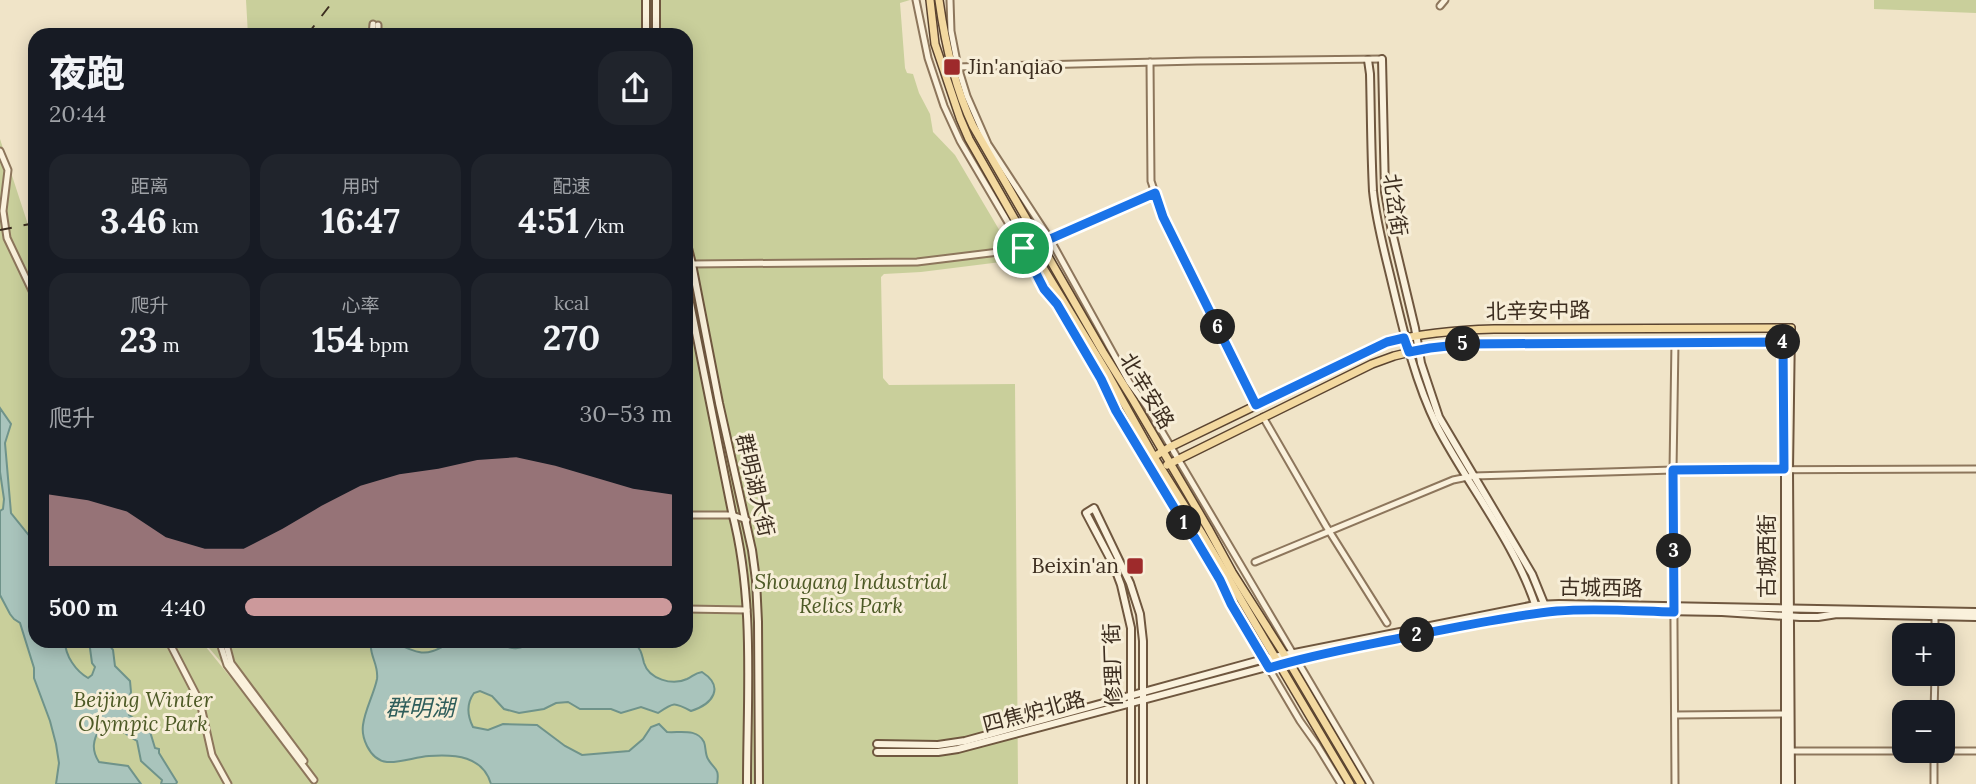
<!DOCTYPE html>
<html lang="zh">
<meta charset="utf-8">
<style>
body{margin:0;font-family:Lora,"Noto Sans SC",serif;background:#20242c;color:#f1f3f6;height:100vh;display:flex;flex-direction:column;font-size:26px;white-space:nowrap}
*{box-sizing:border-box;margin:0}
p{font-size:23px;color:#9ea1a6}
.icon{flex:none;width:38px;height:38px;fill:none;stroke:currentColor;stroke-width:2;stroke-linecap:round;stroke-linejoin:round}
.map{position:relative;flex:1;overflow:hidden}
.drawer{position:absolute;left:28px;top:28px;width:665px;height:620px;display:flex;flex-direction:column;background:#171b24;border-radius:21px;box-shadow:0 4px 18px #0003}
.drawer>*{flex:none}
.fabs{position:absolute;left:1892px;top:623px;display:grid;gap:14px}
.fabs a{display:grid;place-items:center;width:63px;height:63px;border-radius:14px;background:#171b24;box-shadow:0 4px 18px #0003;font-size:35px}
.pin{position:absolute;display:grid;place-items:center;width:60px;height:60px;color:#fff;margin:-30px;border:4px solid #fff;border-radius:50%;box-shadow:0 2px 7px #0007}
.km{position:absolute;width:35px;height:35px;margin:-18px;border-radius:50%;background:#222;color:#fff;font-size:19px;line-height:35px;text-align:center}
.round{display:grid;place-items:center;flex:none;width:74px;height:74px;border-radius:21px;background:#20242c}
.summary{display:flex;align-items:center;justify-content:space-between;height:119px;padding:0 21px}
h1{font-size:38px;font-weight:800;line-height:52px}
.stats{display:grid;grid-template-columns:repeat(3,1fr);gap:10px;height:119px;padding:7px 21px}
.stats div{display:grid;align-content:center;border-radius:18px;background:#20242c;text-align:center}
.stats b{font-size:35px;font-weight:800}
.stats small{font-size:19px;font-weight:400}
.stats p{font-size:19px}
.chart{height:196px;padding:14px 21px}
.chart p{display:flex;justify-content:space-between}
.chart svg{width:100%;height:126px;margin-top:7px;fill:#cc999b;opacity:.7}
ul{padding:0 21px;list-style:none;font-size:23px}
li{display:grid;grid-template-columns:112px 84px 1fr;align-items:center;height:52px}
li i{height:18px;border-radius:9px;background:#cc999b}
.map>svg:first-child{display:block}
.green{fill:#c9cf9b}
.water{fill:#a9c4bc;stroke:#6f938a;stroke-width:2}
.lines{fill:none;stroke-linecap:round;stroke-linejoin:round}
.tertiary-casing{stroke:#8d765c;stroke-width:9}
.secondary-casing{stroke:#6f573f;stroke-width:10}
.primary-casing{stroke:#5b4430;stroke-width:10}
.tertiary{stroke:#faf1dc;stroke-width:5}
.secondary{stroke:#faf1dc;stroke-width:6}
.primary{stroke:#f3d9a0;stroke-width:7}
.rail{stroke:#3d2e20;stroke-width:2;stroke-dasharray:12 12;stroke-linecap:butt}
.route-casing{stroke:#fff;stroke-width:14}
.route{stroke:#1a73e8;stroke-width:9}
.poi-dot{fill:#9e2a2b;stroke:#f7eed8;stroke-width:2.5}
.labels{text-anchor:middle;stroke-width:6;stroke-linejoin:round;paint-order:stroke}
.poi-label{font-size:21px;fill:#3d2e20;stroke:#f7eed8;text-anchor:start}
.street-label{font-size:21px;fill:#3d2e20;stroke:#f7eed8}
.park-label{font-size:21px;font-style:italic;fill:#4d5a26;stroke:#f7eed8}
.water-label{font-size:23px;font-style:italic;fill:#2f5d5a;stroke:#f7eed8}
</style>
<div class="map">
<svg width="1976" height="784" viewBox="0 0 1976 784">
<rect width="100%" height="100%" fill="#f0e4c8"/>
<g class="green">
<polygon points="246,0 910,0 900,3 905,68 907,73 913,74 919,93 930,114 933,132 955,155 1017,260 921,272 884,274 881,277 883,378 889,385 1015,384 1018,784 316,784 276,726 203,641 686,640 686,35 248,35"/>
<polygon points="1874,0 1976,0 1976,13 1874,9"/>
<polygon points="0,139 35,246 35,640 201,641 270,726 314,784 0,784"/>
</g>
<g class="water">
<path d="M 0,408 L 11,424 L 5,443 L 11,513 L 31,538 L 35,546 L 35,640 L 65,641 C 65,656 76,671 88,678 L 92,675 L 95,667 L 92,663 L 89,641 L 106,641 L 113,650 L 115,666 L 130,681 L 131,692 L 127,703 L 129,715 L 138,721 L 148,725 L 155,748 L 159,749 L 159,753 L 177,782 L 176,784 L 161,784 L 162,780 L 141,761 L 137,741 C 125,734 114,722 100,728 C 93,740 91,750 99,762 L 128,766 L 141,784 L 56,784 L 59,763 L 56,744 L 50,721 L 34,678 L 34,668 L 20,623 L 14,619 L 10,614 L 0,595 L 0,511 L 3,509 L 4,499 L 0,472 Z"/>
<path d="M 456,640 C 465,640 476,639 485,641 C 503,644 517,656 533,640 L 603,641 L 611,645 L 634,643 C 641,648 642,655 644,663 C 649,679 672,686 687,679 C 693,676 695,673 702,672 C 725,687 713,704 691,711 C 674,702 674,702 658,713 L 641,707 L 621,713 L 611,709 L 580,709 L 568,702 L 556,703 L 544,709 L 519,713 L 504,709 L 492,696 L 480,691 L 474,693 C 466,704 467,715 473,727 L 488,730 L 503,724 L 537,725 L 565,746 L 582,755 L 629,751 L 643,739 L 651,727 L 659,724 L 667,732 C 680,733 697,728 704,742 C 706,747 705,754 708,759 C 714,770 720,767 717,784 L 491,784 C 483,756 455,754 429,756 C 415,757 401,763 387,762 C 377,761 371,754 367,746 C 364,740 362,732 363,725 C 365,709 374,694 377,679 C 379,665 369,655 371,643 C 389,635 403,649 419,652 C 432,655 444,645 456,640 Z"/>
</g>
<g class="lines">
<g class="tertiary-casing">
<g id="tertiary">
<polyline points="916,0 928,58 944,106 960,141 1023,248 1044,289 1057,305 1101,379 1116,411 1181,519 1195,538 1220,580 1231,604 1300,721 1317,745 1341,784"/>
<polyline points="950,0 951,31 958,67 967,96 988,144 1050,239 1129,382 1148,408 1370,784"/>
<polyline points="1440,6 1445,0"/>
<polyline points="372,35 373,24"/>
<polyline points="378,35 378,25"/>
<polyline points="1150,62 1151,181 1163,217 1256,405"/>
<polyline points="955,67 1197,61 1382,59"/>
<polyline points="0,151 8,170 3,211 7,238 35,297"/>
<polyline points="686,262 692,264 917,262 1015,250 1050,239 1155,193"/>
<polyline points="1263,417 1326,526 1387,623"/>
<polyline points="686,515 732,515 747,520"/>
<polyline points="1255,562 1453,480 1473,476 1673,470 1976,469"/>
<polyline points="686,609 747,610"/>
<polyline points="1935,635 1935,614"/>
<polyline points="168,640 200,702 212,755 228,784"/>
<polyline points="219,640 227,665 314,780"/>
<polyline points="225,640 231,663 304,761"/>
<polyline points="1934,712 1935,674"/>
<polyline points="1675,715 1785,714"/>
<polyline points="1787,751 1976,751"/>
<polyline points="1934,751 1934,784"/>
<polyline points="1675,784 1673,470 1675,342"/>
</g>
</g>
<g class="secondary-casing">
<g id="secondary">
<polyline points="646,35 646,0"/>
<polyline points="656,35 656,0"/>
<polyline points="1382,59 1385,192 1392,232 1415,328 1421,363 1439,417 1532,574 1545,606"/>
<path d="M 1368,60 L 1370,74 C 1371,113 1371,152 1373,191 C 1376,221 1384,250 1391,279 C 1403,329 1414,379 1437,426 C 1468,486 1515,542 1536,607"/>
<polyline points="686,240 692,264 719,403 752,550 756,580 758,622 759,784"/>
<path d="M 686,283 L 732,512 C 755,599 747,695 747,784"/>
<polyline points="1783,328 1785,402 1785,784"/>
<polyline points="1791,328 1789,469 1791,784"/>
<polyline points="877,744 938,745 965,741 1264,659 1535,605 1559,604 1976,612"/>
<polyline points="877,752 938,752 958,749 1301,658 1483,621 1539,613 1601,610 1722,612 1800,617 1818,617 1837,614 1976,617"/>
<polyline points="1131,784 1131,628 1121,585 1114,566 1086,513 1094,508 1130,583 1140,614 1143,641 1143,784"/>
</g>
</g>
<g class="primary-casing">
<g id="primary">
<polyline points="930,0 935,44 960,118 969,139 1030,246 1106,371 1154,457 1201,532 1350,784"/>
<path d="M 939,0 C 945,43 954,86 973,126 L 1103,352 L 1133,400 L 1208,528 L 1232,572 L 1289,662 L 1361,784"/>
<path d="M 1147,461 L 1170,447 L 1387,342 C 1422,333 1458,330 1494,329 L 1791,328"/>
<polyline points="1167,465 1372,364 1394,356 1423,349 1466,344 1791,342"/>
</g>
</g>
<use href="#tertiary" class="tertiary"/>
<use href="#secondary" class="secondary"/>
<use href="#primary" class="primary"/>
<g class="rail">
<polyline points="307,35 334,0"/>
<polyline points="0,230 35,223"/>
</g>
</g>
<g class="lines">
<g class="route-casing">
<path id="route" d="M 1155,193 L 1163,217 L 1256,405 L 1387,342 L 1404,338 L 1409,352 L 1430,348 L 1466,344 L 1783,342 L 1784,469 L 1673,470 L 1674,612 C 1635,611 1596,608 1557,611 C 1507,616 1459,627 1410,636 C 1363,646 1315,654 1269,668 L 1231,604 L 1220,580 L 1195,538 L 1181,519 L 1116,411 L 1101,379 L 1057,304 L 1044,289 L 1023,248 L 1050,239 Z"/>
</g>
<use href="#route" class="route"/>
</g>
<g class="poi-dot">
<rect x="943" y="58" width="18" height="18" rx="3.5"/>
<rect x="1126" y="557" width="18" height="18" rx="3.5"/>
</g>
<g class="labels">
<g class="poi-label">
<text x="968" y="74">Jin'anqiao</text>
<text x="1119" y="573" text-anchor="end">Beixin'an</text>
</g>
<g class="street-label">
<text transform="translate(1395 205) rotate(82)" y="7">北岔街</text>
<text transform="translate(1538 311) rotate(-1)" y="7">北辛安中路</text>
<text transform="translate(1147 391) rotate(59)" y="7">北辛安路</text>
<text transform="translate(755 485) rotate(77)" y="7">群明湖大街</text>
<text transform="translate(1767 556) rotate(-90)" y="7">古城西街</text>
<text transform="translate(1601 588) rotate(1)" y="7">古城西路</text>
<text transform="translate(1113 665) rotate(-92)" y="7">修理厂街</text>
<text transform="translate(1034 712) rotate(-15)" y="7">四焦炉北路</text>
</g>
<g class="park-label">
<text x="851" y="589">Shougang Industrial<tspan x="851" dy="24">Relics Park</tspan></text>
<text x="143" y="707">Beijing Winter<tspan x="143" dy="24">Olympic Park</tspan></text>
</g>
<g class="water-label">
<text x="420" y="716">群明湖</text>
</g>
</g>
</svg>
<div class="fabs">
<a>+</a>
<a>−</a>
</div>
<div class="pin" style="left:1023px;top:248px;background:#1e9e55"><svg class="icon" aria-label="arrive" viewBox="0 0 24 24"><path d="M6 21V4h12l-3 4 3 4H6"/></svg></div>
<b class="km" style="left:1184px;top:523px">1</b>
<b class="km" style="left:1417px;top:635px">2</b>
<b class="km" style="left:1674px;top:551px">3</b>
<b class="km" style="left:1783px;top:342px">4</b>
<b class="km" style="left:1463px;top:344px">5</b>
<b class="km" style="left:1218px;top:327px">6</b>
<section class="drawer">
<div class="summary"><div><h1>夜跑</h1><p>20:44</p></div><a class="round"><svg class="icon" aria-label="share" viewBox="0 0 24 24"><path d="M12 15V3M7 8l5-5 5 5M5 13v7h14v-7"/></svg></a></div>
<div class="stats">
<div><p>距离</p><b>3.46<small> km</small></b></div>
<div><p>用时</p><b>16:47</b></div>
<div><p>配速</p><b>4:51<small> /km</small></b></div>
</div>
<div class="stats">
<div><p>爬升</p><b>23<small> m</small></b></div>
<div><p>心率</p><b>154<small> bpm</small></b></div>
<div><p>kcal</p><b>270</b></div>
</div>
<div class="chart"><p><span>爬升</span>30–53 m</p>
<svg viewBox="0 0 160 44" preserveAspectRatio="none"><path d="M0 44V19L10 21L20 25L30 34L40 38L50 38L60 31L70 23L80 16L90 12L100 10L110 7L120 6L130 9L140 13L150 17L160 19V44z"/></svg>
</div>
<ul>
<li><b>500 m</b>4:40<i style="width:100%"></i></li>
</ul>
</section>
</div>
